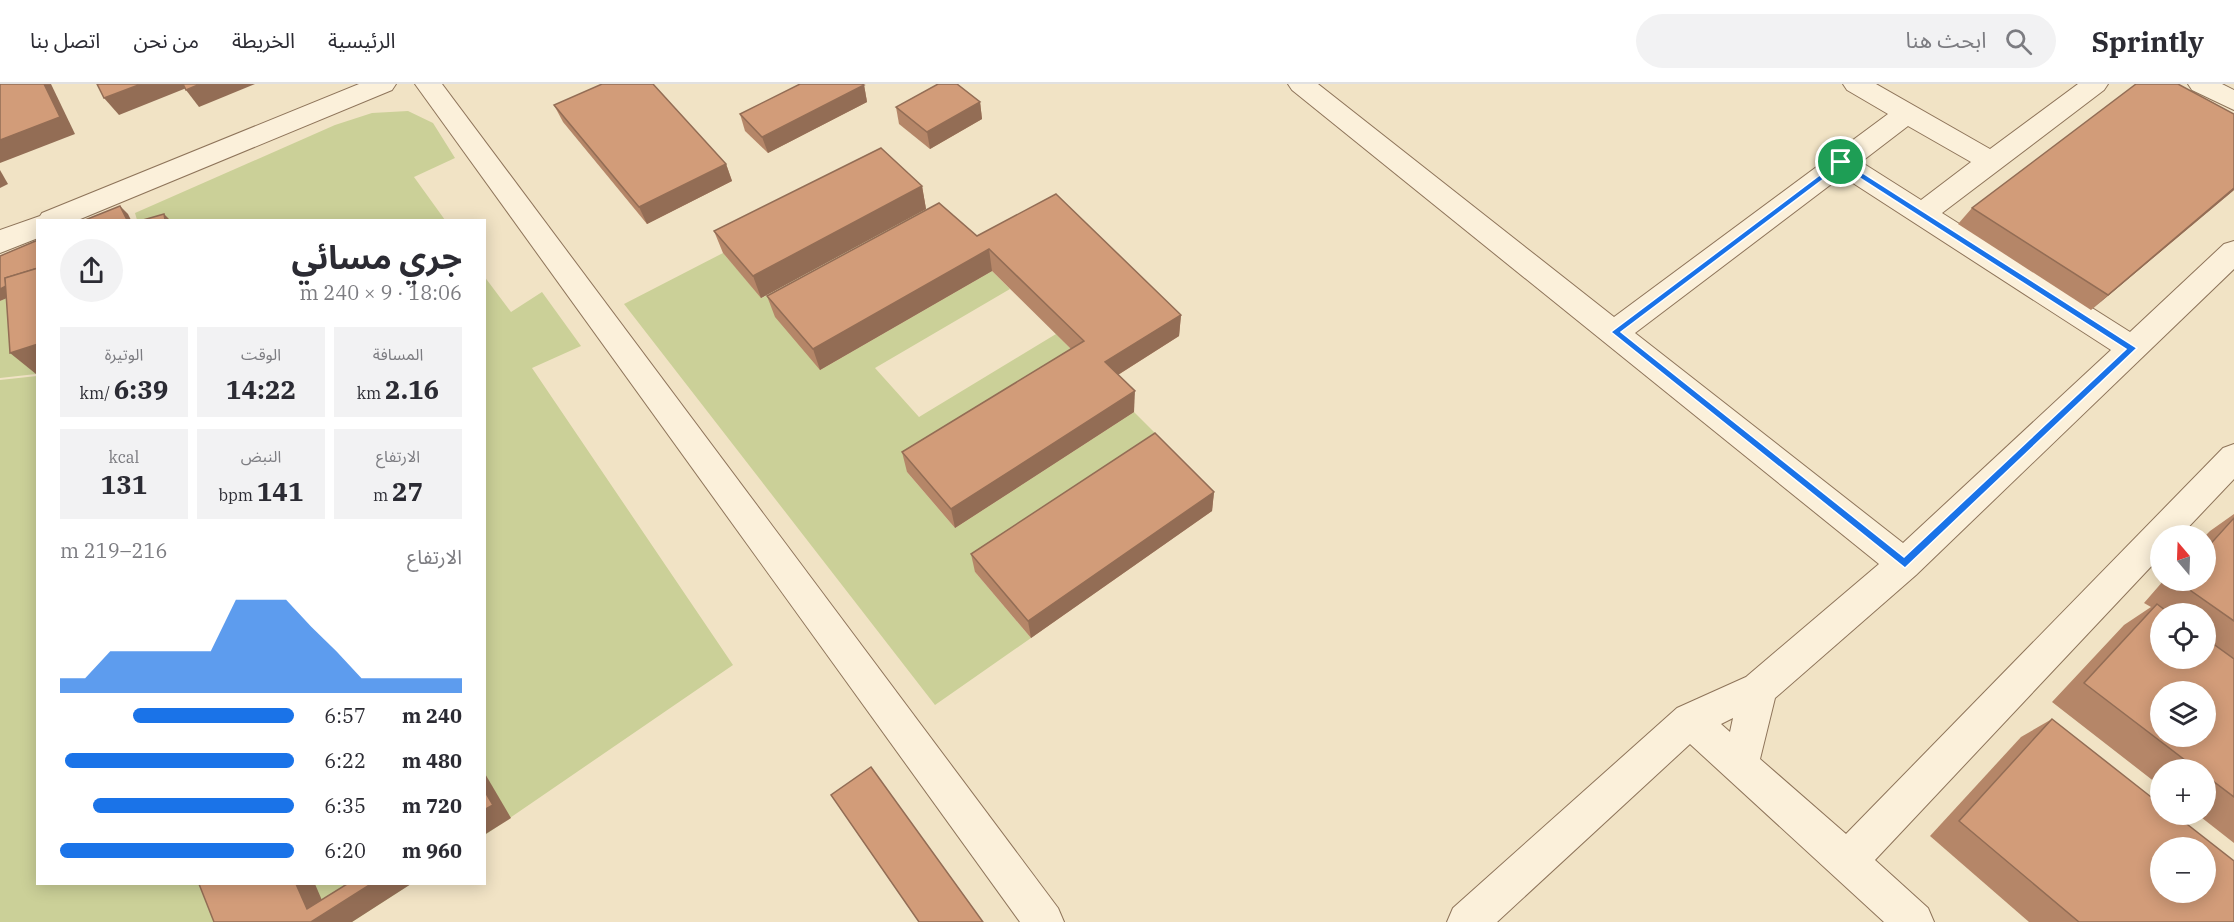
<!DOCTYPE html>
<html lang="ar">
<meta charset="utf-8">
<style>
body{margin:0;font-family:"IBM Plex Serif","Noto Sans Arabic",serif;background:#f2f2f3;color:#2b2b33;direction:rtl;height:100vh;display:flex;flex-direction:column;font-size:22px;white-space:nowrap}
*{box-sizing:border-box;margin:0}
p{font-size:20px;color:#7c7c81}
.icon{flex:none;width:33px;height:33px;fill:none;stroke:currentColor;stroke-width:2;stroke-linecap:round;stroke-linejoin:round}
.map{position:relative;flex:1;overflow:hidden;direction:ltr}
.sheet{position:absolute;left:36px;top:135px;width:450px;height:666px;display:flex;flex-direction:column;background:#fff;border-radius:0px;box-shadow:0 3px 15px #0003;direction:rtl}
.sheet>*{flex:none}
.needle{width:39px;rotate:341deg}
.buttons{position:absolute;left:2150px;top:441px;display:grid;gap:12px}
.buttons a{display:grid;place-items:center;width:66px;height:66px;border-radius:50%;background:#fff;box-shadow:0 3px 15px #0003;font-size:30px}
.pin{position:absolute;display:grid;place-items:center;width:51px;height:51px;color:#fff;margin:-26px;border:3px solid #fff;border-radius:50%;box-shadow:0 2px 6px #0007}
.round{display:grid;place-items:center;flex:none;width:63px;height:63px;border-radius:32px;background:#f2f2f3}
.overview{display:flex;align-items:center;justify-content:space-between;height:102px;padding:0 24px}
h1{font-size:33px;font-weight:700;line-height:45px}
.figures{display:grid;grid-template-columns:repeat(3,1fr);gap:9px;height:102px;padding:6px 24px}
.figures div{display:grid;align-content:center;border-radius:0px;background:#f2f2f3;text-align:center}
.figures b{font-size:26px;font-weight:700}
.figures small{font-size:16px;font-weight:400}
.figures p{font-size:16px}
.chart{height:168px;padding:12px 24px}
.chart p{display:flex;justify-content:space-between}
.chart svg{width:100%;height:108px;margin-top:6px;fill:#1a73e8;opacity:.7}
ul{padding:0 24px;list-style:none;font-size:20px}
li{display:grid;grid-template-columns:96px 72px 1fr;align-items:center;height:45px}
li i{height:15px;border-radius:8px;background:#1a73e8}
header{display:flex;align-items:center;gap:36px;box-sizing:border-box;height:84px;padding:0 30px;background:#fff;border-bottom:2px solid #e1e1e2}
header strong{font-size:28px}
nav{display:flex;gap:33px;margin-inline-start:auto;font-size:21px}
.search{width:420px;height:54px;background:#f2f2f3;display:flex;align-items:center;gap:15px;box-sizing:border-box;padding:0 21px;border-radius:33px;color:#7c7c81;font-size:22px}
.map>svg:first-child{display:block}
.green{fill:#cbd098}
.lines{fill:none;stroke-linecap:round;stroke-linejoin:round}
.minor-casing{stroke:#8e745a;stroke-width:2}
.minor{fill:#fbf0da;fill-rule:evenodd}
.wall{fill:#b58668;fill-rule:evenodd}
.shaded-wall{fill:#936d55}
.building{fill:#d29c79;stroke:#936d55;stroke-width:1.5;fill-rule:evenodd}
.route{fill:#1a73e8;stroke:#fff;stroke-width:1.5;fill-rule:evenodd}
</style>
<header>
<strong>Sprintly</strong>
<div class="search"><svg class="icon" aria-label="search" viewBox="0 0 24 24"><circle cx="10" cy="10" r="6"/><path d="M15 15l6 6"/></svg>ابحث هنا</div>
<nav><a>الرئيسية</a><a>الخريطة</a><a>من نحن</a><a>اتصل بنا</a></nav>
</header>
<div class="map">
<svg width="2234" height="838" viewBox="0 0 2234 838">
<rect width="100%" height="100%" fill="#f1e3c5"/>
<g class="green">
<polygon points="408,27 433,39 455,74 414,93 445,136 137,136 135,129 335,41 372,29"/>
<polygon points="926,125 943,142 820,286 992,187 1010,205 875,284 919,333 1056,250 1084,278 907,388 955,444 1134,328 1166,360 975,488 1031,554 935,621 624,220 723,169 762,214"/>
<polygon points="484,192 511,228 542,208 581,262 532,284 733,581 485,751"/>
<polygon points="37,201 36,290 0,294 0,217"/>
<polygon points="37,292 38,800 411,800 352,838 0,838 0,296"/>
</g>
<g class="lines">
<g class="minor-casing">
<g id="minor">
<polygon points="359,0 396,0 392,6 78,136 38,136 38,154 0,169 0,146 40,132 42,129"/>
<polygon points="415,0 442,0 1058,824 1064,838 1020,838"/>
<path d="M 1288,0 L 1318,0 L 1614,233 L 1888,30 L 1847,6 L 1843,0 L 1876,0 L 1990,65 L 2078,0 L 2108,0 L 2104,6 L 1942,129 L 2130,248 L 2224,160 L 2234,157 L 2234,185 L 1916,491 L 1775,614 L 1760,675 L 1846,750 L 2223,364 L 2234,360 L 2234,395 L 2180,452 L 2160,452 L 2160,473 L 1875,776 L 1928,824 L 1934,838 L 1884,838 L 1690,660 L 1497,838 L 1447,838 L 1453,824 L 1677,624 L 1746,593 L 1879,480 L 1292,6 ZM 1908,42 L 1971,78 L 1921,116 L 1861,78 ZM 1842,92 L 2111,266 L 1903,459 L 1635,249 ZM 1733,634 L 1730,648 L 1721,640 Z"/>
<polygon points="2188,0 2222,0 2234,6 2234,26 2192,6"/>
</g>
</g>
<use href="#minor" class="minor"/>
</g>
<g class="wall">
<polygon points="864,1 867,18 768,69 745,47 740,30"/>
<polygon points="980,18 982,35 930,65 899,40 896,23"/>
<polygon points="554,21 726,80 732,97 647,140 563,38"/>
<polygon points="922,102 926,125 761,214 723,169 714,147"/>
<polygon points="2234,106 2091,226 1958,140 1972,124"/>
<polygon points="977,152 1181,231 1179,252 1118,291 1134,328 955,444 907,388 902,368 1071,265 992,187 820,286 775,233 767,212"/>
<polygon points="1214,408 1212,427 1031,554 975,488 971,470"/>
<path d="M 2234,430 L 2234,759 L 2197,730 L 2205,730 L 2205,686 L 2160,686 L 2160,702 L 2052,618 L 2124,541 L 2151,523 L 2144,519 L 2164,496 L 2205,496 L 2205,452 L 2210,447 ZM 2160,530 L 2205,530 L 2205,574 Z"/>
<polygon points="2052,635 2234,838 2029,838 1930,752 2021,653"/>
</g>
<g class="shaded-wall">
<polygon points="44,0 51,0 75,50 0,79 0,56"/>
<polygon points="141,0 187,0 189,3 119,31 104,14"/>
<polygon points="200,0 255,0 199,23 186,6"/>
<polygon points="864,1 867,18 768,69 762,53"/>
<polygon points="980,18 982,35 930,65 927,48"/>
<polygon points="726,80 732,97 647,140 639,123"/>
<polygon points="0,86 8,100 0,104"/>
<polygon points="922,102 926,125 761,214 753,192"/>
<polygon points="2234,104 2234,106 2091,226 2108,211"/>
<polygon points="120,122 128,130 131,136 127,136"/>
<polygon points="164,130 170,136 165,136"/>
<polygon points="989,165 992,187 820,286 813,265"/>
<polygon points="38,189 38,201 0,217 0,204"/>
<polygon points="1181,231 1179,252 1105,299 1105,278"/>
<polygon points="38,260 38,289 36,290 10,269"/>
<polygon points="1135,307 1134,328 955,444 951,425"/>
<polygon points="1214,408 1212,427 1031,554 1028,537"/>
<polygon points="484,688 511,734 484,751"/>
<polygon points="296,800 315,800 327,828 371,800 411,800 352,838 311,838"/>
</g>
<g class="building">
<polygon points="0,0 44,0 60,33 0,56"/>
<polygon points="97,0 141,0 104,14"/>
<polygon points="183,0 200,0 186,6"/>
<polygon points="602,0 653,0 726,80 639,123 554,21"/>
<polygon points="800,0 862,0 864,1 762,53 740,30"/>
<polygon points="938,0 957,0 980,18 927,48 896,23"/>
<polygon points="2136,0 2178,0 2234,30 2234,104 2108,211 1972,124"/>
<polygon points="881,64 922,102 753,192 714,147"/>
<polygon points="1056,110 1181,231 1105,278 1135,307 951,425 902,368 1084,257 989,165 813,265 767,212 939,119 977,152"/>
<polygon points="120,122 127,136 85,136"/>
<polygon points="164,130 165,136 143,136"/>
<polygon points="38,156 38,184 5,194 6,202 0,205 0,172"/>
<polygon points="38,184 38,260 10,269 5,194"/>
<polygon points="1155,349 1214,408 1028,537 971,470"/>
<polygon points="2234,434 2234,537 2177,497 2205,496 2205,466"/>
<path d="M 2157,520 L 2170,530 L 2160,530 L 2160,574 L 2205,574 L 2205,554 L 2234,575 L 2234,713 L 2205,691 L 2205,686 L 2198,686 L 2084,599 ZM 2160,608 L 2205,608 L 2205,652 L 2160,652 Z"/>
<path d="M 2052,635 L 2160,720 L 2160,730 L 2174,730 L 2234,777 L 2234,838 L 2079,838 L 1959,737 ZM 2160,764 L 2205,764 L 2205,808 L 2160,808 Z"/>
<polygon points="871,683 983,838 919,838 831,711"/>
<polygon points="484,706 493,721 484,726"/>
<polygon points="199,800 296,800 307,825 347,800 371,800 311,838 214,838"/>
</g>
<path class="route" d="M 1841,75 L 2137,264 L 1905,484 L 1611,248 ZM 1841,82 L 2126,265 L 1904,473 L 1621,248 Z"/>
</svg>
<div class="buttons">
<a><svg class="needle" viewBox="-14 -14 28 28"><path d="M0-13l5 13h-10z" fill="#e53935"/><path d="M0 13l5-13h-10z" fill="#7c7c81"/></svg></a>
<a><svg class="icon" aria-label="locate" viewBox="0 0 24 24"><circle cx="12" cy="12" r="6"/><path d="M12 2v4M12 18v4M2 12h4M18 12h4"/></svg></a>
<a><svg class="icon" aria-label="layers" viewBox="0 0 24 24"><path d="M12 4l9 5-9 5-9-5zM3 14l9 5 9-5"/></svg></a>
<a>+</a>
<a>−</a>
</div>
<div class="pin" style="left:1841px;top:78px;background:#1e9e55"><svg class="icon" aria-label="arrive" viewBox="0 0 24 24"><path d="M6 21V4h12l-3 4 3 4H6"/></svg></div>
<section class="sheet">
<div class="overview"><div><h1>جري مسائي</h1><p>18:06 · 9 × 240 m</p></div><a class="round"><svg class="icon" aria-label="share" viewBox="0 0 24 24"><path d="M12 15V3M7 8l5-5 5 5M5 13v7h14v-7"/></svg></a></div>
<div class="figures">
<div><p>المسافة</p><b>2.16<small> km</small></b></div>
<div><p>الوقت</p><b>14:22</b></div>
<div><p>الوتيرة</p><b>6:39<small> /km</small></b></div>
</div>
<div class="figures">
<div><p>الارتفاع</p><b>27<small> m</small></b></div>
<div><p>النبض</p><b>141<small> bpm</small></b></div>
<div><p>kcal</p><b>131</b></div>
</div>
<div class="chart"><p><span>الارتفاع</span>216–219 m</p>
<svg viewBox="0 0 160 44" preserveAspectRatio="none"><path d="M0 44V38L10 38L20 27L30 27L40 27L50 27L60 27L70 6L80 6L90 6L100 17L110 27L120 38L130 38L140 38L150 38L160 38V44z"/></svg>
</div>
<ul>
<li><b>240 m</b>6:57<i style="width:69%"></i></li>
<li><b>480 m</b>6:22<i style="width:98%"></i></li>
<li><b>720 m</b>6:35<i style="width:86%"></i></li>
<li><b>960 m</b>6:20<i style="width:100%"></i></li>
</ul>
</section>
</div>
